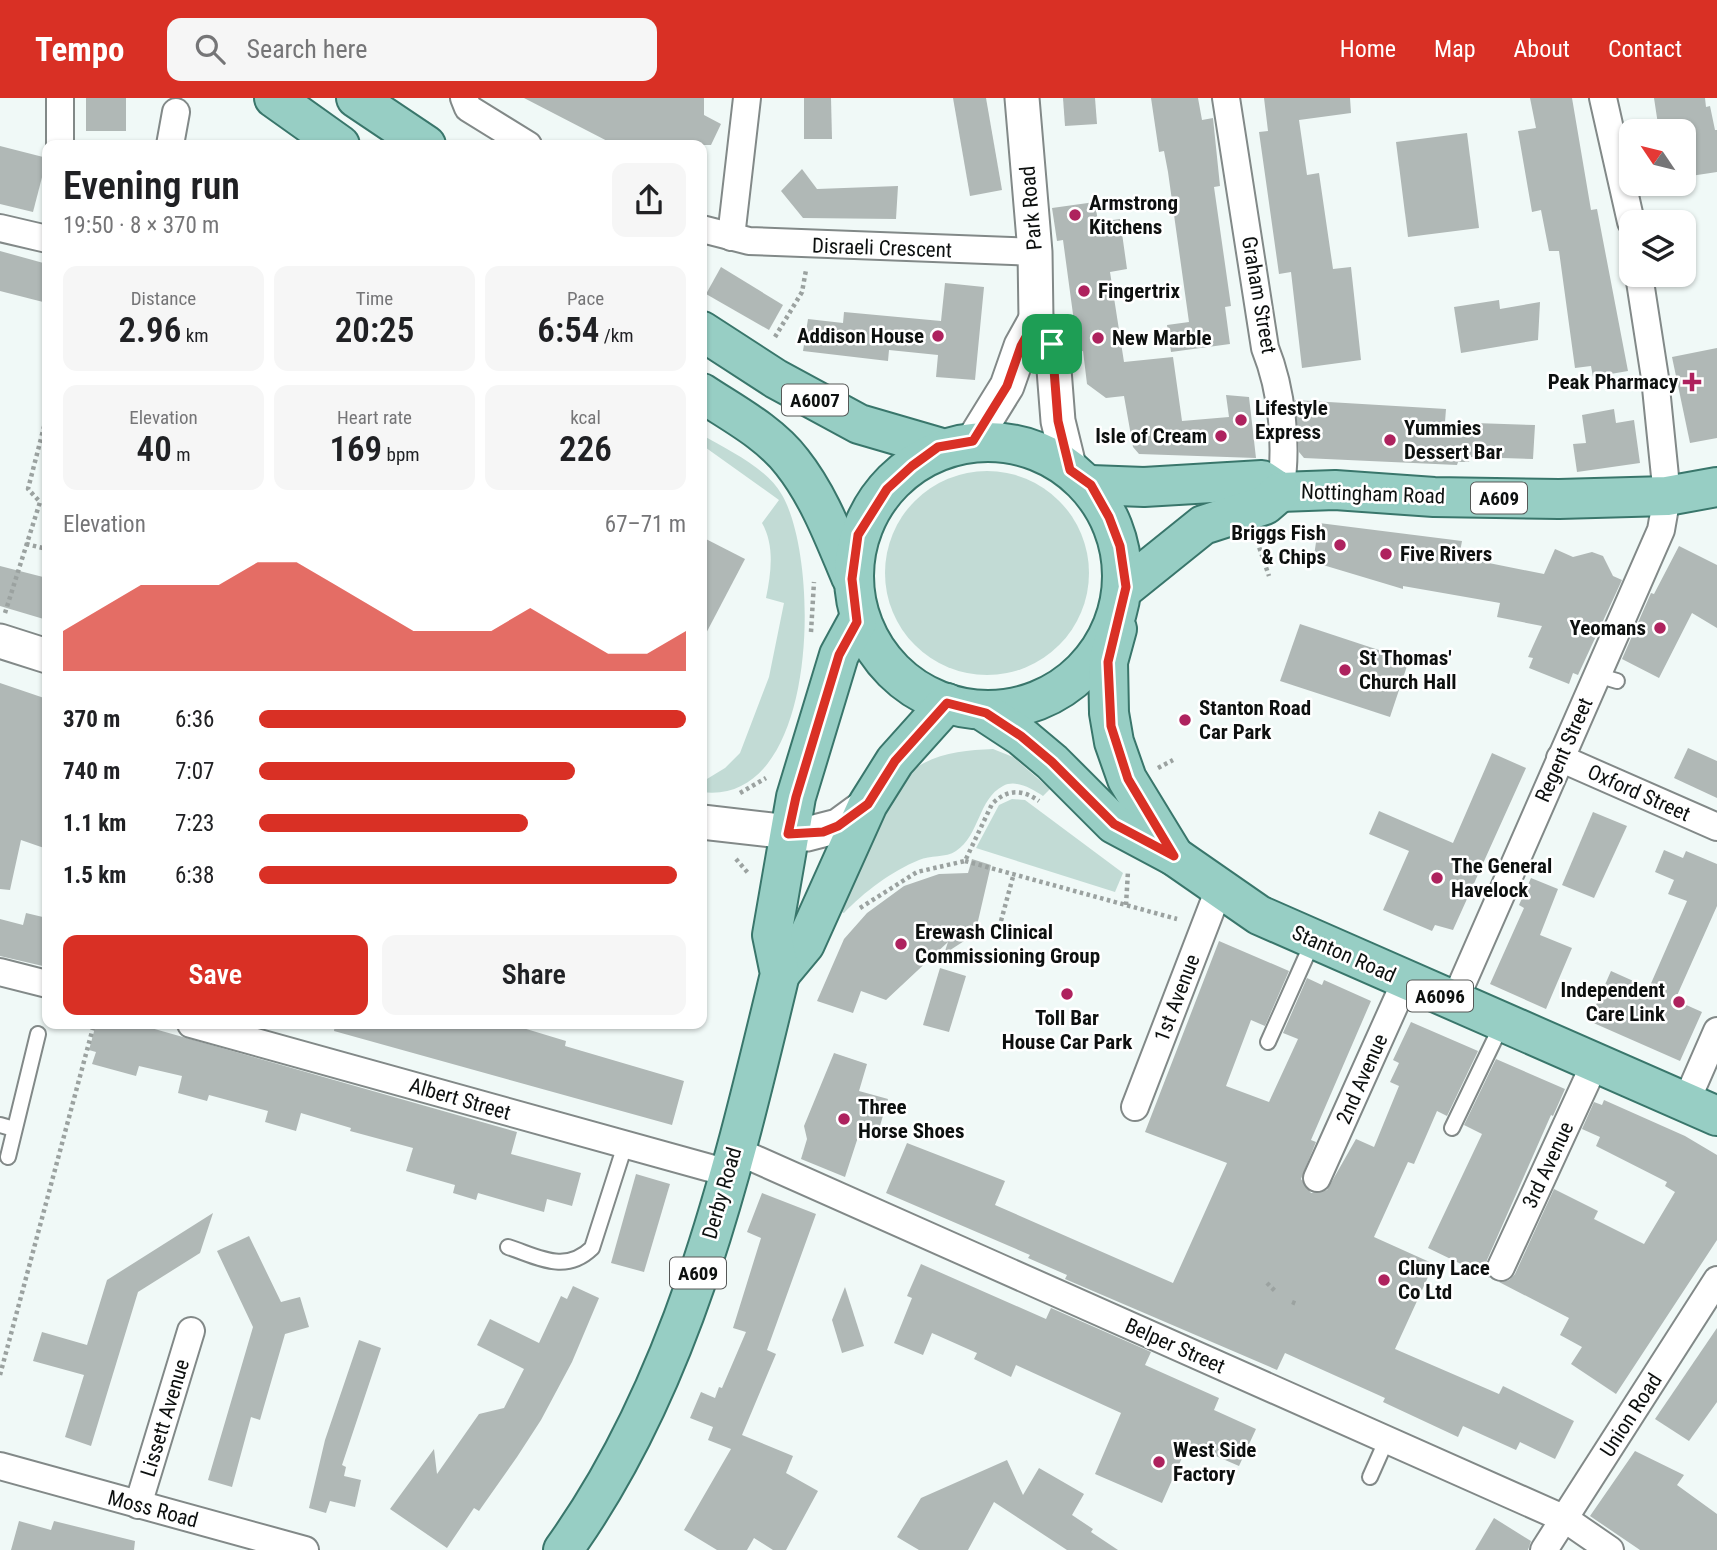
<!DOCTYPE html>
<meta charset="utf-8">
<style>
body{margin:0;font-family:"Roboto Condensed",sans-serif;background:#f6f6f6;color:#202124;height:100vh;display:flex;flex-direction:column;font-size:26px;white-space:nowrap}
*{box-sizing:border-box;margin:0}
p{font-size:23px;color:#757577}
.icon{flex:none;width:38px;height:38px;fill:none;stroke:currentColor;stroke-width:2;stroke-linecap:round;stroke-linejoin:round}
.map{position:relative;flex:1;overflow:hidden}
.side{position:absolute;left:42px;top:42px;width:665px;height:889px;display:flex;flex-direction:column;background:#fff;border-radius:14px;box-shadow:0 2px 5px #0004}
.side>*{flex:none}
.needle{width:46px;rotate:305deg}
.controls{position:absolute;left:1619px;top:21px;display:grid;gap:14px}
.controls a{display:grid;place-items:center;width:77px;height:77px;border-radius:14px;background:#fff;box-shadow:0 2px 5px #0004;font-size:35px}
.pin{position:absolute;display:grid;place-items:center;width:60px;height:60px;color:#fff;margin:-30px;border-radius:14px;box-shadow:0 4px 10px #0006}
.round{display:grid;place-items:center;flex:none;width:74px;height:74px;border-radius:14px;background:#f6f6f6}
.overview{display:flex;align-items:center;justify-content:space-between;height:119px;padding:0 21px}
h1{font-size:38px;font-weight:600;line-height:52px}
.metrics{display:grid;grid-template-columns:repeat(3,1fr);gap:10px;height:119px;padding:7px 21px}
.metrics div{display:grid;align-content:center;border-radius:14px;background:#f6f6f6;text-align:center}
.metrics b{font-size:35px;font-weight:600}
.metrics small{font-size:19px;font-weight:400}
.metrics p{font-size:19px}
.chart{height:196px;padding:14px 21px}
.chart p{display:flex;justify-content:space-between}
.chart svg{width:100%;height:126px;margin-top:7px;fill:#d93025;opacity:.7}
.primary-button{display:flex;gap:14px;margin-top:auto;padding:14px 21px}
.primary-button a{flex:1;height:80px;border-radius:14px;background:#d93025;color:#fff;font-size:28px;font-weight:600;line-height:80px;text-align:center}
.primary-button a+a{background:#f6f6f6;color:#202124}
ul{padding:0 21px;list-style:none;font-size:23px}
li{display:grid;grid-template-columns:112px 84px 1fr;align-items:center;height:52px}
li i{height:18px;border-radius:9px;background:#d93025}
header{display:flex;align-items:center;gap:42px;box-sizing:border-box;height:98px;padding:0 35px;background:#d93025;color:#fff}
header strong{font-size:33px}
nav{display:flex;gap:38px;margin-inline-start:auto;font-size:24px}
.search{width:490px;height:63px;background:#f6f6f6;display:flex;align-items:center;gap:18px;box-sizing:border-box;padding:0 24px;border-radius:14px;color:#757577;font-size:26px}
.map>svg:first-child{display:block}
.green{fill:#c2dbd5}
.building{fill:#b0b8b6}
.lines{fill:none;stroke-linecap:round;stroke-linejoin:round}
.service-casing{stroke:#828988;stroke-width:18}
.minor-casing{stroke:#828988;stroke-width:30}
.tertiary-casing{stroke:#828988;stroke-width:37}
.primary-casing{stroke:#39766b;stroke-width:42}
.path{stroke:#9ba2a0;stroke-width:4.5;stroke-dasharray:3.5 3.5;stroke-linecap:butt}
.service{stroke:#fff;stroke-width:14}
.minor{stroke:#fff;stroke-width:26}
.tertiary{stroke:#fff;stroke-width:33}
.primary{stroke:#97cec4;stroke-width:38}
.route-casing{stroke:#fff;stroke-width:14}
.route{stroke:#d93025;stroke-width:9}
.poi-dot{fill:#ae225e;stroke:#fff;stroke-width:2.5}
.labels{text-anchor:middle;stroke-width:5;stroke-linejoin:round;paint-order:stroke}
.shield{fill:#fff;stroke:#565857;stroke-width:2}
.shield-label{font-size:19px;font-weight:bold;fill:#0d100f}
.poi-label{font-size:21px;font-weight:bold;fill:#0d100f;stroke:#fff;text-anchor:start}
.street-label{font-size:21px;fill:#0d100f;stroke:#fff}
</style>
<header>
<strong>Tempo</strong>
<div class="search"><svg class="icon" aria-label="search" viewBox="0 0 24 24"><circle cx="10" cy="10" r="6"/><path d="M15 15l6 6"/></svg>Search here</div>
<nav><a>Home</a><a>Map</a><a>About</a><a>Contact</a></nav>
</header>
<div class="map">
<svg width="1717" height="1452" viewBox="0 0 1717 1452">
<rect width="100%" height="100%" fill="#f0f9f7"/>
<g class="green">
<path d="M 702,337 C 728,352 767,370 782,397 C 821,464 819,709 702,694 L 702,684 L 725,670 L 740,655 L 769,579 L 784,505 L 766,500 C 771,475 775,448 762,425 L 779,402 L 702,347 Z"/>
<circle cx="987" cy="475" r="102"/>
<path d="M 993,651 L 1013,659 L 1050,691 L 1043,698 C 1032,691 1016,681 1003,688 C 978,701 980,737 956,753 C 946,760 930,757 919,762 C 892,773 864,794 844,815 L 832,811 C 851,773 885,684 924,665 C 945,654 969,652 993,651 Z"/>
<polygon points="1012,701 1025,702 1123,775 1115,794 976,750 999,707"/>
</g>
<g class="building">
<rect x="86" y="0" width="40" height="33"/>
<polygon points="524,0 704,0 704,17 721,26 711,47 615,47"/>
<polygon points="804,0 831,0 832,41 804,41"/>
<polygon points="953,0 986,0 1002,92 970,98"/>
<polygon points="1063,0 1095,0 1097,26 1065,28"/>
<polygon points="1151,0 1198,0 1202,22 1213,20 1220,88 1214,89 1231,208 1225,209 1230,246 1171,254 1167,227 1189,224 1168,74 1164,53 1159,54"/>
<polygon points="1264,0 1350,0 1351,15 1299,22 1307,77 1319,75 1333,171 1351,169 1361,262 1302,270 1291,174 1279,176 1259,34 1268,33"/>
<polygon points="1530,0 1572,0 1591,112 1597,111 1628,273 1593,279 1591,268 1575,270 1559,153 1549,153 1541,112 1532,114 1518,33 1536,30"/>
<polygon points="1654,0 1705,0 1706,9 1710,8 1715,32 1717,32 1717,74 1684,79 1684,33 1659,33"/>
<polygon points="1467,35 1479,130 1408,139 1396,44"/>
<polygon points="0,48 47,60 33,114 0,106"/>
<polygon points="802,71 817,91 898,88 896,121 803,120 781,93"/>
<polygon points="1095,104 1098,124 1120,121 1127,171 1110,174 1124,264 1173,259 1182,323 1229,319 1226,297 1249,299 1256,360 1139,356 1133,349 1124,298 1106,300 1087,286 1083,253 1078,254 1075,231 1063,142 1057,143 1052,110"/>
<polygon points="0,153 47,166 47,205 0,193"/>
<polygon points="721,169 783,207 769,232 706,196"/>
<polygon points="945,185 984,189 975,282 936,279 938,257 889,252 888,263 803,253 808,221 843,225 844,214 941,223"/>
<polygon points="1499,202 1500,211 1540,204 1538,242 1461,255 1454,209"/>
<polygon points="1717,250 1717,340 1690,345 1672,259"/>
<polygon points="1295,302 1446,311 1445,324 1535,327 1533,361 1470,359 1469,364 1458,364 1457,367 1304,360 1299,354"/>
<polygon points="1614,311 1616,325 1634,322 1640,365 1577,374 1573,346 1586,345 1582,317"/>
<polygon points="1319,425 1462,443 1459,459 1544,476 1555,451 1573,459 1592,454 1603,458 1613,478 1622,482 1578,577 1573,575 1569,586 1529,570 1533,560 1528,559 1542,528 1497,519 1500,505 1403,488 1403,491 1313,464"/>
<polygon points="702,439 745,461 702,543"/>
<polygon points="1679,448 1717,467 1717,530 1692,515 1659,580 1622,561 1651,495 1654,496"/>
<polygon points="0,468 47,480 47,522 0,508"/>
<polygon points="1300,526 1409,562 1390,619 1280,583"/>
<polygon points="0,585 47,601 47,751 21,742 10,792 0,791"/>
<polygon points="1688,650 1717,663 1717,700 1674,680"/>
<polygon points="1492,655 1526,670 1453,832 1435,827 1432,833 1383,812 1409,753 1369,736 1379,713 1453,745"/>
<polygon points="1593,714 1627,728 1594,800 1562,787"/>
<polygon points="1664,752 1683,760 1686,753 1717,766 1717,808 1675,902 1702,914 1680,963 1589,923 1611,873 1649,890 1687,803 1668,796 1674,782 1655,774"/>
<polygon points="972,761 991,767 975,836 944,856 948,844 886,902 861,893 853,915 817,903 844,841 867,815 904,788 939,776 968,775"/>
<polygon points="1531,780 1558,791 1540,837 1572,850 1546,911 1490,886 1524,810 1519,807"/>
<polygon points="26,815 47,820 47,869 0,858 0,821 23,827"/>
<polygon points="1219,843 1289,873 1265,928 1251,922 1226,988 1269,1004 1298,941 1283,935 1307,880 1322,887 1324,882 1371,903 1311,1042 1316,1044 1301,1081 1311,1095 1327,1092 1356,1041 1374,1049 1399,988 1390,984 1399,965 1393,962 1411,924 1478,953 1447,1018 1437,1013 1414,1066 1408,1064 1374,1139 1434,1166 1395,1251 1499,1296 1503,1288 1574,1323 1555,1361 1520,1344 1516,1352 1463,1328 1458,1339 1383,1304 1385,1300 1285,1255 1277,1272 1065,1181 1067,1177 1028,1160 1030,1157 886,1095 907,1045 1005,1083 995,1107 1173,1185 1227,1065 1145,1034"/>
<polygon points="940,870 966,878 949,934 923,927"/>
<polygon points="96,926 137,926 517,1034 511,1056 581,1075 572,1108 547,1101 544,1114 478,1095 476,1102 453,1095 455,1087 406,1073 413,1050 350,1033 351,1030 301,1015 296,1033 265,1024 268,1013 209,997 207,1003 178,995 182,978 139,968 136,978 92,966 96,954 89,952"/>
<polygon points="335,926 524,926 523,930 566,943 565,948 684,983 672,1027 334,933"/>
<polygon points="834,955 867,966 859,993 888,1001 876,1041 859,1036 845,1079 801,1061 807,1041 804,1028"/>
<polygon points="1496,961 1565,991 1553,1018 1551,1017 1487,1162 1485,1171 1490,1180 1428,1150 1482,1036 1464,1027"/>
<polygon points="1604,1002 1685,1038 1717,1057 1717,1142 1616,1296 1571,1266 1582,1249 1560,1237 1569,1220 1499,1184 1509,1182 1515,1176 1554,1091 1598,1113 1594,1121 1644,1146 1675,1094 1665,1088 1667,1084 1596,1048 1600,1039 1582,1031 1594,1004 1602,1007"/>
<polygon points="636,1076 670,1086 644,1174 611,1165"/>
<polygon points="762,1095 816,1116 767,1252 776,1256 742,1337 793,1358 786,1375 818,1393 786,1452 773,1452 754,1440 747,1452 717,1452 684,1432 731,1351 708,1342 713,1329 690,1320 701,1294 715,1300 719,1289 722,1290 746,1234 733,1230 761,1140 747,1134"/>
<polygon points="213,1115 200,1155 138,1194 91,1348 65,1339 84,1277 33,1263 42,1234 87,1247 107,1182"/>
<polygon points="249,1138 281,1204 300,1199 309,1229 285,1236 260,1322 251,1319 232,1389 208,1382 253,1229 217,1153"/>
<polygon points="921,1166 1046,1221 1051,1210 1151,1254 1145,1267 1219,1300 1214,1312 1256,1331 1239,1368 1188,1346 1162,1405 1095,1376 1121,1315 1016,1267 1011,1279 974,1261 977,1255 932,1235 923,1257 894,1245 912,1200 907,1198"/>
<polygon points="573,1188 599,1200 572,1264 541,1322 517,1359 479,1413 474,1410 447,1450 390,1411 434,1351 437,1376 479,1316 504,1310 524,1271 477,1247 490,1221 539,1245 561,1198 567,1201"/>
<polygon points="845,1189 864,1248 842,1255 832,1222"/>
<polygon points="1717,1230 1717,1304 1689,1343 1655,1321"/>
<polygon points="359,1242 381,1250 342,1367 346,1369 344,1378 361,1382 355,1409 330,1403 326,1415 309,1410 325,1342"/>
<polygon points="1635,1353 1684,1377 1677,1387 1717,1416 1717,1452 1640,1452 1590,1418"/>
<polygon points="1007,1362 1023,1397 1039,1370 1084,1396 1072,1417 1093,1431 1091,1434 1118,1452 1067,1452 994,1404 968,1452 919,1452 897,1439 921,1400"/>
<polygon points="1494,1420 1531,1443 1528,1452 1475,1452"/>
<polygon points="19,1423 51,1432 54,1423 135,1443 134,1452 11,1452"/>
</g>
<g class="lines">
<g class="service-casing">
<g id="service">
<polyline points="1597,577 1617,583"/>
<polyline points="1268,944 1313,843"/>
<polyline points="0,1027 14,1031"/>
<polyline points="1452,1030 1503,924"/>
<polyline points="8,1059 38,936"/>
<path d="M 508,1149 C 539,1159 565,1176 592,1150 L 625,1047"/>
<polyline points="1370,1379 1386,1343"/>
</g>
</g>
<g class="minor-casing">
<g id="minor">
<polyline points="464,0 468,10 528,47"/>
<path d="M 1226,0 L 1265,250 C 1282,292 1288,349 1280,394"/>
<polyline points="1603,0 1631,124"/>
<polyline points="60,47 60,0"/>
<polyline points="170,47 176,14"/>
<polyline points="0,130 47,141"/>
<polyline points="702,131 749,143 1035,154"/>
<polyline points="731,139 747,0"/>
<polyline points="1560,660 1717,729"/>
<polyline points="0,874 47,886"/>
<polyline points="1454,904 1661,432 1667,398 1655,280 1639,177"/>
<polyline points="191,926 728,1075"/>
<polyline points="1686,1004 1717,933"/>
<polyline points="1135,1009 1219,791"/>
<polyline points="735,1052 1565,1421 1610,1452"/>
<polyline points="1317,1080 1406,882"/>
<polyline points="1501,1169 1595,965"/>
<polyline points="0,1368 305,1452"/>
<polyline points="138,1407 191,1233"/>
<polyline points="1544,1452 1717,1182"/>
</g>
</g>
<g class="tertiary-casing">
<g id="tertiary">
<polyline points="1022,0 1035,154 1036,221 1052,246 1058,323 1070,372"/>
<polyline points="973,343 1007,288 1021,248 1036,221"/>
<polyline points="0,543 47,558"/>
<polyline points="702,724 807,736 838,728 868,706"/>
</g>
</g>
<g class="primary-casing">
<g id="primary">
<polyline points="274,0 340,47"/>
<polyline points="356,0 426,47"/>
<polyline points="702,233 776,281 859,326 938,349"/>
<path d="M 702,295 C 732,315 769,334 792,364 C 819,398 834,439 851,479"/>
<circle cx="988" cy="478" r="134"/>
<polyline points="1091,387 1144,389 1262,382 1280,394 1335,392 1434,399 1559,401 1667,398 1717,389"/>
<polyline points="1126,489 1203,427 1265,407 1280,394"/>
<polyline points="1117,531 1108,564 1109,615 1114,644 1127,681 1174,758"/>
<polyline points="986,615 1021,638 1052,664 1114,726 1174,758 1259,817 1717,1018"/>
<polyline points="780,876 805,846 868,706 895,663 947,605"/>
<path d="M 563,1452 C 684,1284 732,1075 780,876 L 772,837 L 796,699 L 839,557 L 857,524"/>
</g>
</g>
<g class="path">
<polyline points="775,239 802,194 806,172"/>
<polyline points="1257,443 1269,478"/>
<polyline points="26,446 47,451"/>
<polyline points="5,515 40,404 28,391 47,317"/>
<polyline points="811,534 814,484"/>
<polyline points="1158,670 1173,662"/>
<polyline points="740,695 766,680"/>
<polyline points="736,761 748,775"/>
<polyline points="965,763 1177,821"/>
<polyline points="1126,807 1128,773"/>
<path d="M 860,810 L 917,774 L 965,763 L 992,706 C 1007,691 1022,691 1039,703"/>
<polyline points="1001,823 1014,775"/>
<polyline points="1267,1185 1275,1193"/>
<polyline points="1292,1204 1297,1206"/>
<polyline points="0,1277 94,926"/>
</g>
<use href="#service" class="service"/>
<use href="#minor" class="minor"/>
<use href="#tertiary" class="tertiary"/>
<use href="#primary" class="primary"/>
</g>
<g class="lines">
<g class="route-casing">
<polygon id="route" points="1036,221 1052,246 1058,323 1070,372 1091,387 1109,419 1120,448 1126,489 1108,564 1111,628 1128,681 1174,758 1114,726 1052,664 1021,638 986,615 947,605 895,663 868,706 838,728 823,734 788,736 796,699 839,557 857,524 852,481 858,437 887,391 912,368 938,349 973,343 1007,288 1021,248"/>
</g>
<use href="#route" class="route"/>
</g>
<g class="poi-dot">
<circle cx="1075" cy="117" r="7"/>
<circle cx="1084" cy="193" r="7"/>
<circle cx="938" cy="238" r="7"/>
<circle cx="1098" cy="240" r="7"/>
<path d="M1688.5 273.5h7v7h7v7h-7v7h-7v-7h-7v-7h7z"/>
<circle cx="1241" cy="322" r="7"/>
<circle cx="1221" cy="338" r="7"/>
<circle cx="1390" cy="342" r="7"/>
<circle cx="1340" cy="447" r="7"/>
<circle cx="1386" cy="456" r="7"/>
<circle cx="1660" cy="530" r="7"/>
<circle cx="1345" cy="572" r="7"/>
<circle cx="1185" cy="622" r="7"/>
<circle cx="1437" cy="780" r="7"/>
<circle cx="901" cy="846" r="7"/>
<circle cx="1067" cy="896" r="7"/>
<circle cx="1679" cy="904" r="7"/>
<circle cx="844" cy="1021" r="7"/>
<circle cx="1384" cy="1182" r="7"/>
<circle cx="1159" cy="1364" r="7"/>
</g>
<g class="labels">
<g class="shield">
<rect x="782" y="286.5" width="66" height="31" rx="5"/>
<rect x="1471" y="384.5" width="56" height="31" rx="5"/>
<rect x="1407" y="882.5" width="66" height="31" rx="5"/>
<rect x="670" y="1159.5" width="56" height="31" rx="5"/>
</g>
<g class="shield-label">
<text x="815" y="309">A6007</text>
<text x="1499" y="407">A609</text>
<text x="1440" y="905">A6096</text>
<text x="698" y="1182">A609</text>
</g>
<g class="poi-label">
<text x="1089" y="112">Armstrong<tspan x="1089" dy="24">Kitchens</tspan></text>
<text x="1098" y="200">Fingertrix</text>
<text x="924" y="245" text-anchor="end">Addison House</text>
<text x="1112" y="247">New Marble</text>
<text x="1678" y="291" text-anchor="end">Peak Pharmacy</text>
<text x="1255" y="317">Lifestyle<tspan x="1255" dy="24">Express</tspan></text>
<text x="1404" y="337">Yummies<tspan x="1404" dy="24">Dessert Bar</tspan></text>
<text x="1207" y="345" text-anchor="end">Isle of Cream</text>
<text x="1326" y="442" text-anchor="end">Briggs Fish<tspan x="1326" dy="24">&amp; Chips</tspan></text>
<text x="1400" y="463">Five Rivers</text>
<text x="1646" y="537" text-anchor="end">Yeomans</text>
<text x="1359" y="567">St Thomas'<tspan x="1359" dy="24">Church Hall</tspan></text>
<text x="1199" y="617">Stanton Road<tspan x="1199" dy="24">Car Park</tspan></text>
<text x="1451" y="775">The General<tspan x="1451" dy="24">Havelock</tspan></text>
<text x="915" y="841">Erewash Clinical<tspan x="915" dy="24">Commissioning Group</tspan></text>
<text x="1665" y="899" text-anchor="end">Independent<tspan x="1665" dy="24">Care Link</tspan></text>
<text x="1067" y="927" text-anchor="middle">Toll Bar<tspan x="1067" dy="24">House Car Park</tspan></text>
<text x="858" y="1016">Three<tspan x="858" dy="24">Horse Shoes</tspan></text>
<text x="1398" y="1177">Cluny Lace<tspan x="1398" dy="24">Co Ltd</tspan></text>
<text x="1173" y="1359">West Side<tspan x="1173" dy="24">Factory</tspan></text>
</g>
<g class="street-label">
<text transform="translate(1031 110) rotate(-95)" y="7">Park Road</text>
<text transform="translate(882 150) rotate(2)" y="7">Disraeli Crescent</text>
<text transform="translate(1259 197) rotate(80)" y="7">Graham Street</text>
<text transform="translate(1373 396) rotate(2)" y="7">Nottingham Road</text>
<text transform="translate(1564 652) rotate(-66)" y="7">Regent Street</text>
<text transform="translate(1639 695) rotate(24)" y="7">Oxford Street</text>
<text transform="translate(1344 856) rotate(24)" y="7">Stanton Road</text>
<text transform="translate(1177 900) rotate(-69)" y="7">1st Avenue</text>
<text transform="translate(1362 981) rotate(-66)" y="7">2nd Avenue</text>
<text transform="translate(460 1001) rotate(16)" y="7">Albert Street</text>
<text transform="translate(1548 1067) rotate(-65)" y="7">3rd Avenue</text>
<text transform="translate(722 1095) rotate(-74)" y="7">Derby Road</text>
<text transform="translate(1175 1248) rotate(24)" y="7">Belper Street</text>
<text transform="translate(1631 1317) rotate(-57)" y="7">Union Road</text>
<text transform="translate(165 1320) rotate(-73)" y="7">Lissett Avenue</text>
<text transform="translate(153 1411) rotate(15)" y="7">Moss Road</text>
</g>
</g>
</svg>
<div class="controls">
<a><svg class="needle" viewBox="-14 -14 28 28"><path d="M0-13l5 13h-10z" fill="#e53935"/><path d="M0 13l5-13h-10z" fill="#757577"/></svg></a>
<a><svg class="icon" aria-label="layers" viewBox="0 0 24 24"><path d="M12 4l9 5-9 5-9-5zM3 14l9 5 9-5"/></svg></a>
</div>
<div class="pin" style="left:1052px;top:246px;background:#1e9e55"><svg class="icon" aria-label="arrive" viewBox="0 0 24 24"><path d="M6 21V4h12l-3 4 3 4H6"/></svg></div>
<section class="side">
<div class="overview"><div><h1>Evening run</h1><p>19:50 · 8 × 370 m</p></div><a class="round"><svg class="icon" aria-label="share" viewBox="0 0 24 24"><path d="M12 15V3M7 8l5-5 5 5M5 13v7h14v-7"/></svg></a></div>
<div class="metrics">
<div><p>Distance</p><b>2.96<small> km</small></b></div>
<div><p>Time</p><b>20:25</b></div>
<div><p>Pace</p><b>6:54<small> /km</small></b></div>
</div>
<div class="metrics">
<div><p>Elevation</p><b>40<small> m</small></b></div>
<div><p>Heart rate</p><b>169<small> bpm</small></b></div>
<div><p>kcal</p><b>226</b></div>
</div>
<div class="chart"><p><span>Elevation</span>67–71 m</p>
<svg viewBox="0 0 160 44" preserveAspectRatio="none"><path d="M0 44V30L10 22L20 14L30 14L40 14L50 6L60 6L70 14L80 22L90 30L100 30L110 30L120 22L130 30L140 38L150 38L160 30V44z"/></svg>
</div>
<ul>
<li><b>370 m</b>6:36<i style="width:100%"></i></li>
<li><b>740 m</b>7:07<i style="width:74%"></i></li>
<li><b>1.1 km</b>7:23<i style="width:63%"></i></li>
<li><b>1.5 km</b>6:38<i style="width:98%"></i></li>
</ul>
<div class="primary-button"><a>Save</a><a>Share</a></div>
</section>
</div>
